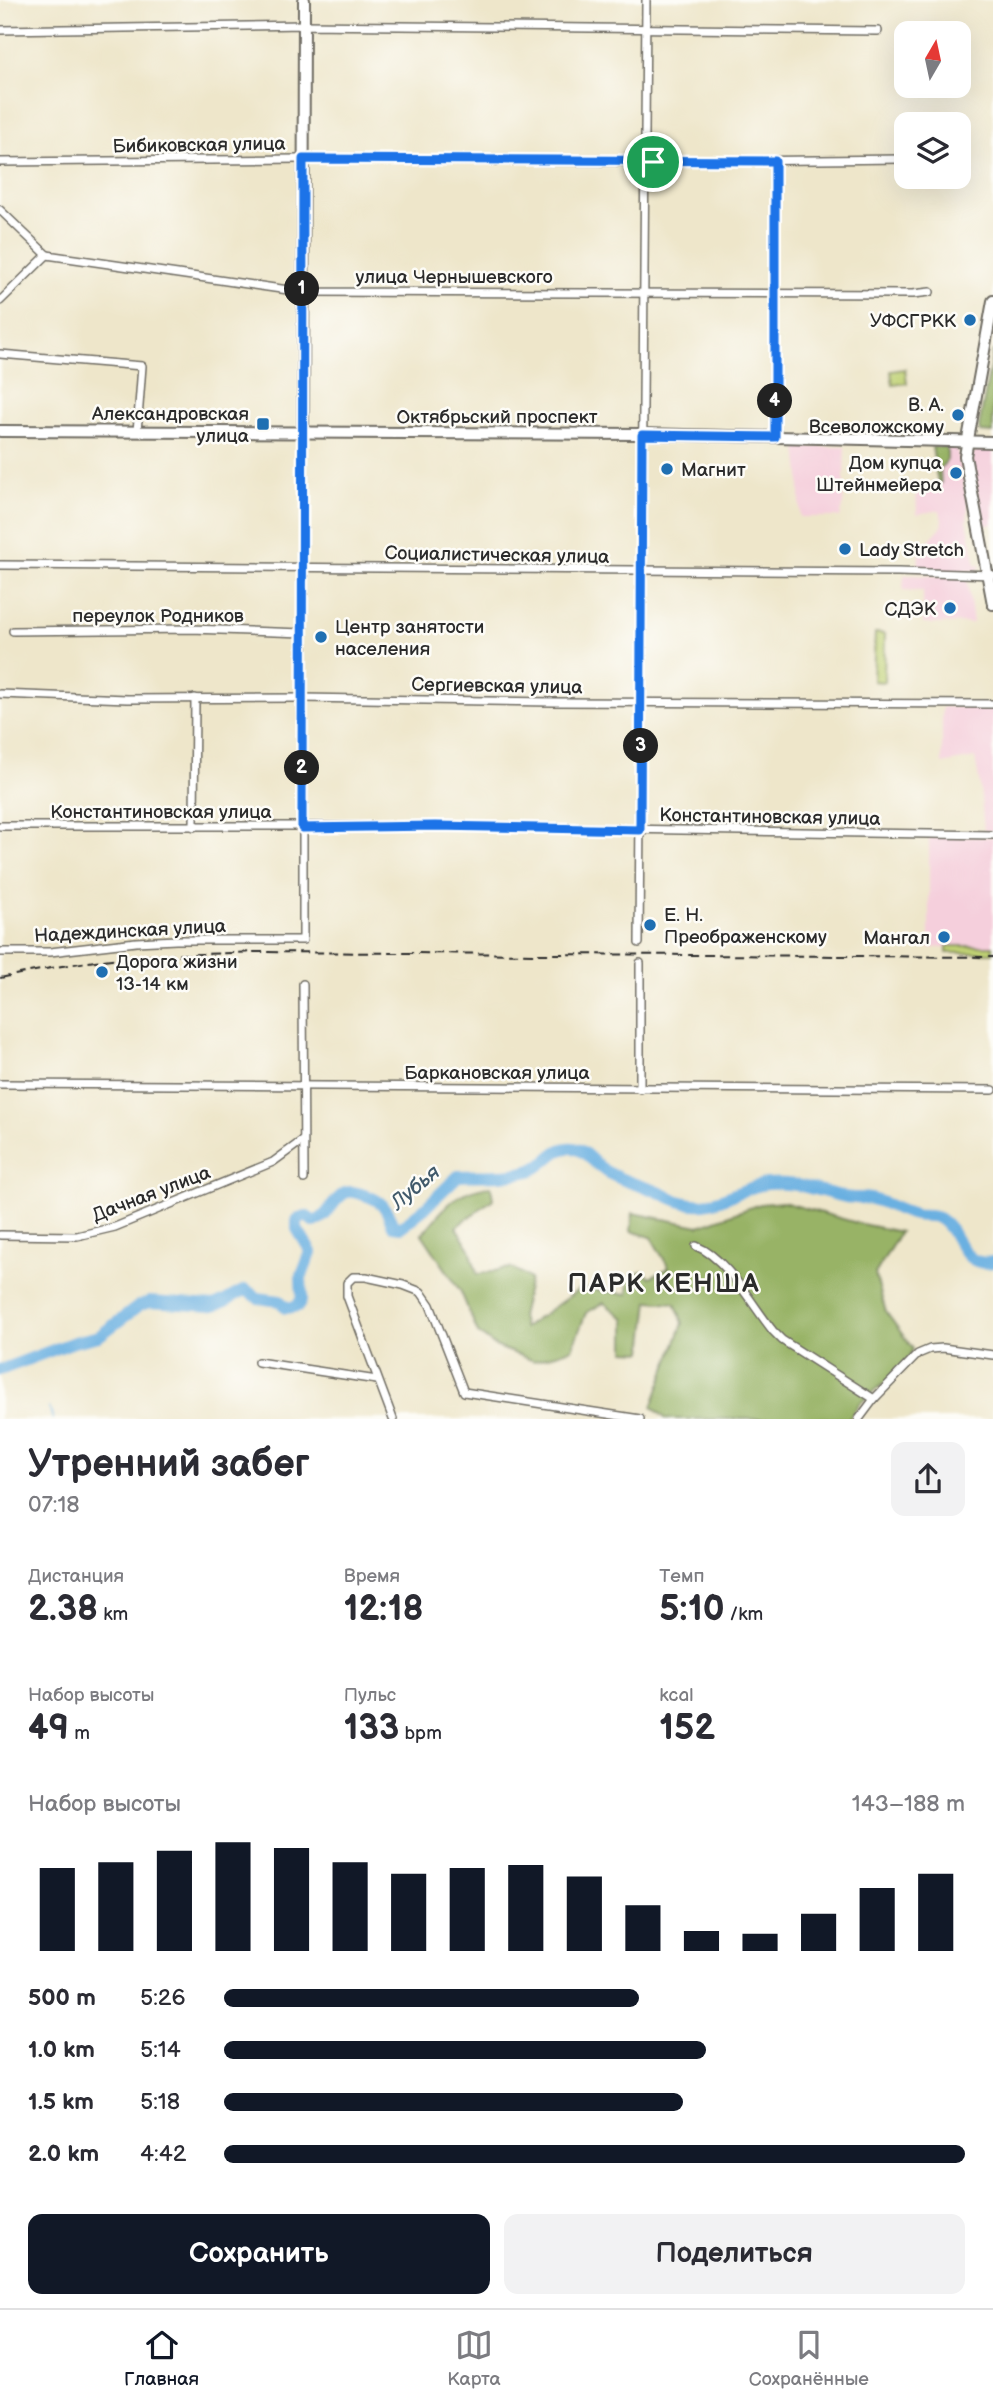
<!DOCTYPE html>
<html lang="ru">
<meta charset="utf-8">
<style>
body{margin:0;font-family:"Balsamiq Sans",sans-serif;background:#f2f2f3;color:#2b2b33;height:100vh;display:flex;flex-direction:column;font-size:26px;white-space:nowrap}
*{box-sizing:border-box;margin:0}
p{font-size:23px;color:#7c7c81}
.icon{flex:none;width:38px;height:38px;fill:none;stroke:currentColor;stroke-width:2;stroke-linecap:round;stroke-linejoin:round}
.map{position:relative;height:1419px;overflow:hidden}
.drawer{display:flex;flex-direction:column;background:#fff;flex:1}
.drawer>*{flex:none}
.needle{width:46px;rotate:9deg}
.fabs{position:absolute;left:894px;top:21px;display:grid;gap:14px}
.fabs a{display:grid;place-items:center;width:77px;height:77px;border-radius:14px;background:#fff;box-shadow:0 7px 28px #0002;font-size:35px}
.pin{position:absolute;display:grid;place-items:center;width:60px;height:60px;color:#fff;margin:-30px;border:4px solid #fff;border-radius:50%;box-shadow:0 2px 7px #0007}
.km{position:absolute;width:35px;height:35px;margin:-18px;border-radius:50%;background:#222;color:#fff;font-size:19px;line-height:35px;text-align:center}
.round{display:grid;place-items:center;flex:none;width:74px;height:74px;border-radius:14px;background:#f2f2f3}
.head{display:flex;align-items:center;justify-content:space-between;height:119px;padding:0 28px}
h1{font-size:38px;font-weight:600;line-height:52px}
.metrics{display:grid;grid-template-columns:repeat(3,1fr);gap:10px;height:119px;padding:7px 28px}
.metrics div{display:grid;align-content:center}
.metrics b{font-size:35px;font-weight:600}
.metrics small{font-size:19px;font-weight:400}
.metrics p{font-size:19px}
.chart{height:196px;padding:14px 28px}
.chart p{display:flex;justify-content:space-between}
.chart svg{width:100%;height:126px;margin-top:7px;stroke:#111827;stroke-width:6}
.cta{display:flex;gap:14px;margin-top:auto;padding:14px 28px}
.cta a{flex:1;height:80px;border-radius:14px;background:#111827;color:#fff;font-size:28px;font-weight:600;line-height:80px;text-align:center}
.cta a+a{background:#f2f2f3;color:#2b2b33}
ul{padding:0 28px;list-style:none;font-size:23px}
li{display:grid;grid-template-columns:112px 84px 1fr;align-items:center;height:52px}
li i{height:18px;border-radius:9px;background:#111827}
.dock{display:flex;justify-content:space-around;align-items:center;height:98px;border-top:2px solid #e1e1e2;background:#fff;font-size:19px;color:#7c7c81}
.dock a{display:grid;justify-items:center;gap:4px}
.dock .active{color:#111827}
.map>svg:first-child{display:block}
.built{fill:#f5cfdc}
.green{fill:#c0d174;stroke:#767e50;stroke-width:2}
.forest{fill:#98b366;stroke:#626f48;stroke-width:2}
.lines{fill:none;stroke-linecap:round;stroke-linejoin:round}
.stream{stroke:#6bb0e1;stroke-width:2}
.river{stroke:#6bb0e1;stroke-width:12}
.street-casing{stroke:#6f6c63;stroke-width:10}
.secondary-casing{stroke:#6f6c63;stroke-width:14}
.street{stroke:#fff;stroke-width:7}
.secondary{stroke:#fff;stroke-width:10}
.rail{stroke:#2b2b2b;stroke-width:2;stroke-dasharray:10 5;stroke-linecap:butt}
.route-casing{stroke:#fff;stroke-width:14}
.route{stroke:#1a73e8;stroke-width:9}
.poi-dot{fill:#1f6fb2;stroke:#fdfcf7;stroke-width:2.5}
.labels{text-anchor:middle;stroke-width:5;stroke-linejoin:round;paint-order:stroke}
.street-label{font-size:19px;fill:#2b2b2b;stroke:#fdfcf7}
.poi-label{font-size:19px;fill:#2b2b2b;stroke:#fdfcf7;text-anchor:end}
.water-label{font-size:21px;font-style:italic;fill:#415a6b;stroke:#fdfcf7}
.district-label{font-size:26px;font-weight:bold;letter-spacing:2px;fill:#2b2b2b;stroke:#fdfcf7}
</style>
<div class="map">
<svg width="993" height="1419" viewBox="0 0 993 1419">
<rect width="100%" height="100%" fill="#fdfcf7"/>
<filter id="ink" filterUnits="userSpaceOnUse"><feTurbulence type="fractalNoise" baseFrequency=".0143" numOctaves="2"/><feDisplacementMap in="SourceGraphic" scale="14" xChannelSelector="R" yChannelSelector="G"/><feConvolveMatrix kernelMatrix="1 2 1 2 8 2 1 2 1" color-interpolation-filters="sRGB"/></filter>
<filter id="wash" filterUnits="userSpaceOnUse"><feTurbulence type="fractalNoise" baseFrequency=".00686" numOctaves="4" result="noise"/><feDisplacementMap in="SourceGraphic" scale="28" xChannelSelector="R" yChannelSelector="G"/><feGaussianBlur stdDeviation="1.57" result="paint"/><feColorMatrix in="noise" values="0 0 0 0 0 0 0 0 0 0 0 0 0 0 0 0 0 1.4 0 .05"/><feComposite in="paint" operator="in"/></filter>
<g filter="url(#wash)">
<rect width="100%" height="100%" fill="#eee6ca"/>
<g class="built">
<polygon points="946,443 955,446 959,456 968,507 967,521 976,565 980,564 980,567 978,570 960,572 918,571 919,551 943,525 940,510 917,514 916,490 938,487 938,483 941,483 940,469 947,460"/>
<polygon points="797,447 845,447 843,507 840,517 800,517 800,475"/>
<polygon points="977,448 993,448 993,524 983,526 972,468 972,455"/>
<polygon points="904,575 967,577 973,623 923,624 923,591 903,590"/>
<polygon points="942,707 993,707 993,831 984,831 980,786 975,758 942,764"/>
<polygon points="929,837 993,837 993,946 929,948"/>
</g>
<g class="green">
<polygon points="905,369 907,383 893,385 891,371"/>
<polygon points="875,633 885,634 884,682 873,681"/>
<rect x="947" y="946" width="46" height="7"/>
</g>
<g class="forest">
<polygon points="993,350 993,433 980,432 979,427"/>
<polygon points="932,447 947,447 947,460 940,469 941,483 938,483"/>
<path d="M 491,1186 L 493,1199 L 456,1227 L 470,1249 L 477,1274 C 504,1273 504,1259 530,1279 L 521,1316 L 524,1328 L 581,1288 L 628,1294 L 629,1278 L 643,1271 L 650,1277 L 669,1268 L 651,1237 L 631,1231 L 633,1213 L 699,1226 L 760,1204 L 783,1202 L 857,1223 L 900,1232 L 875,1274 L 886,1312 L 913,1349 L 905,1366 L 859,1404 L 849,1419 L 666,1419 L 652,1407 L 683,1323 L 675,1303 L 649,1301 L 643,1352 L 625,1351 L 625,1319 L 604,1303 L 586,1313 L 572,1349 L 534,1361 L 495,1346 L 478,1333 L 461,1292 L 422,1234 C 445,1208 454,1190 491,1186 Z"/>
</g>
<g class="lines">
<polyline class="stream" points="49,1408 53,1419"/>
<path class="river" d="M 0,1370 L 74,1342 L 99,1336 L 139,1306 L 149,1302 L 213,1306 C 226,1303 234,1294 246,1290 L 258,1298 L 280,1301 L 286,1308 L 298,1306 L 302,1297 L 301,1278 L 311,1252 L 297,1229 L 297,1221 L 300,1218 L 306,1216 L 314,1222 C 329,1217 332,1200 345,1193 C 350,1190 356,1193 361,1194 C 382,1200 386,1206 393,1226 L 401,1227 L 425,1208 L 458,1176 C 480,1175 512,1177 532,1170 C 545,1166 553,1149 568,1148 C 585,1146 593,1165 607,1172 C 622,1181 639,1185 656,1191 C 666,1195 675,1201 686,1203 C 715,1210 739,1187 767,1184 C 795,1181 818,1191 845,1197 C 853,1199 862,1197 871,1199 C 887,1202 899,1212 915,1215 C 923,1217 933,1214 940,1219 C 961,1233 960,1268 993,1262"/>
</g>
</g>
<g filter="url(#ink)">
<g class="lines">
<g class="street-casing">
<g id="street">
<polyline points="0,30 304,25 878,31"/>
<polyline points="0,162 303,159 645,162 903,159"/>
<polyline points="0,210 47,255"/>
<polyline points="0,301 47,255 302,292 913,294 930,292"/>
<polyline points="0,354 142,366 137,432"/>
<polyline points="775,437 775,161"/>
<polyline points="0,565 898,572 993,575"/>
<polyline points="13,631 191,629 303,633"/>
<polyline points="0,694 127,699 302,698 553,702 993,704"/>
<polyline points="0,826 435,826 993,835"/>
<polyline points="194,827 195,698"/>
<polyline points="639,943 646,0"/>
<polyline points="0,952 50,952 136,942 176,940 303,940 303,433"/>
<polyline points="303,984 304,1179"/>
<polyline points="0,1084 993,1090"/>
<polyline points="640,1089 640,963"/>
<polyline points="0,1235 77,1236 115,1227 273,1162 303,1140"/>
<path d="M 696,1246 C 727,1258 752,1305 773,1331 L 782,1340 L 874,1399"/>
<polyline points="258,1362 377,1380"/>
<polyline points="393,1419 347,1296 347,1283 353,1277 366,1277 403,1285 421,1292 430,1305 464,1392 640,1419"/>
<polyline points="859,1419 874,1399 918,1354 930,1349 943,1348 993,1355"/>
</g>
</g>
<g class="secondary-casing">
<g id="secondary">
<polyline points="993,301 965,456 993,604"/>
<polyline points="0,431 642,434 993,442"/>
<polyline points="303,433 304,0"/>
</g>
</g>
<use href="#street" class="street"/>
<use href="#secondary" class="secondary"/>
<path class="rail" d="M 0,978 C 48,968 96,959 145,956 C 182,954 218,954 254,952 L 993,957"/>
</g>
</g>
<g class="lines" filter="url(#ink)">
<g class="route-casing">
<polygon id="route" points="303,159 775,161 775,437 642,435 640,830 435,826 302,828"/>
</g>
<use href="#route" class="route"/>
</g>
<g class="poi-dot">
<circle cx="970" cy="320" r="7"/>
<circle cx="958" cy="415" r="7"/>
<rect x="256" y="417" width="14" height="14" rx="3.5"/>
<circle cx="667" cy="469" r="7"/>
<circle cx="956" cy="473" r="7"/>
<circle cx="845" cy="549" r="7"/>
<circle cx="950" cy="608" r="7"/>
<circle cx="321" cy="637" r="7"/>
<circle cx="650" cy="925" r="7"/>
<circle cx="944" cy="937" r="7"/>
<circle cx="102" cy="972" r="7"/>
</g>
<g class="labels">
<g class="street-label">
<text transform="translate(199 144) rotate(-1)" y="7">Бибиковская улица</text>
<text x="454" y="283">улица Чернышевского</text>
<text x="497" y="423">Октябрьский проспект</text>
<text transform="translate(497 554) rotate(1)" y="7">Социалистическая улица</text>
<text x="158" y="622">переулок Родников</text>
<text transform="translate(497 685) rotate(1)" y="7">Сергиевская улица</text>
<text x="161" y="818">Константиновская улица</text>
<text transform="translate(770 816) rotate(1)" y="7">Константиновская улица</text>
<text transform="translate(130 930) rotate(-3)" y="7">Надеждинская улица</text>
<text x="497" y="1079">Баркановская улица</text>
<text transform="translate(151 1193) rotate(-21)" y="7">Дачная улица</text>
</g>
<g class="poi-label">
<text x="956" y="327">УФСГРКК</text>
<text x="944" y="411">В. А.<tspan x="944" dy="22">Всеволожскому</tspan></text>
<text x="249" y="420">Александровская<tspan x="249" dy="22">улица</tspan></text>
<text x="942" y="469">Дом купца<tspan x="942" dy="22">Штейнмейера</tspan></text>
<text x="681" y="476" text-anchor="start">Магнит</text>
<text x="859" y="556" text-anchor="start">Lady Stretch</text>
<text x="936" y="615">СДЭК</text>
<text x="335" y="633" text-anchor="start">Центр занятости<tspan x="335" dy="22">населения</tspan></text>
<text x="664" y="921" text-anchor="start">Е. Н.<tspan x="664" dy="22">Преображенскому</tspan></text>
<text x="930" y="944">Мангал</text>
<text x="116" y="968" text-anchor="start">Дорога жизни<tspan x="116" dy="22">13-14 км</tspan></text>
</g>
<g class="water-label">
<text transform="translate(415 1187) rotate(-40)" y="7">Лубья</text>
</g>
<g class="district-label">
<text x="664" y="1292">ПАРК КЕНША</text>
</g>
</g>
</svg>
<div class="fabs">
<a><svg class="needle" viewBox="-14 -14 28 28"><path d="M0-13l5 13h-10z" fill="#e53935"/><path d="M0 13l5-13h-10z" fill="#7c7c81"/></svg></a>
<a><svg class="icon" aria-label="layers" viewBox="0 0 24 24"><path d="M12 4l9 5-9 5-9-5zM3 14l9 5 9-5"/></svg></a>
</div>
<div class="pin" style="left:653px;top:162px;background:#1e9e55"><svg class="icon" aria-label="arrive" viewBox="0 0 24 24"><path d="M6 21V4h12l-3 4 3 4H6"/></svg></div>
<b class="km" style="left:302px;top:289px">1</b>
<b class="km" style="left:302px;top:768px">2</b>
<b class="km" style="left:641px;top:746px">3</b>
<b class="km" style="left:775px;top:401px">4</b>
</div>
<section class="drawer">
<div class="head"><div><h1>Утренний забег</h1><p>07:18</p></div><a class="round"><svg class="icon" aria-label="share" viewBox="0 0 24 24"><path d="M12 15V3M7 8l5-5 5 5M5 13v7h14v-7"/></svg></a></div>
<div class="metrics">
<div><p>Дистанция</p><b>2.38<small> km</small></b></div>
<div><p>Время</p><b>12:18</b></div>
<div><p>Темп</p><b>5:10<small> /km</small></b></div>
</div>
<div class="metrics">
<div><p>Набор высоты</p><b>49<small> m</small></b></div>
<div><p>Пульс</p><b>133<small> bpm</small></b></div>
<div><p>kcal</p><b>152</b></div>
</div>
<div class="chart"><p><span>Набор высоты</span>143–188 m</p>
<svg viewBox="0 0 160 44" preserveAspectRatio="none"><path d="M5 44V15M15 44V13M25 44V9M35 44V6M45 44V8M55 44V13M65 44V17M75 44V15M85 44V14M95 44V18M105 44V28M115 44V37M125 44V38M135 44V31M145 44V22M155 44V17"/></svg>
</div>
<ul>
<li><b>500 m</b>5:26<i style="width:56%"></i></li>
<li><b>1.0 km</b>5:14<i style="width:65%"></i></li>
<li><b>1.5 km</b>5:18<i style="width:62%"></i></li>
<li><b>2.0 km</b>4:42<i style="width:100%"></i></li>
</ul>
<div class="cta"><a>Сохранить</a><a>Поделиться</a></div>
</section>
<nav class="dock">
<a class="active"><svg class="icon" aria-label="home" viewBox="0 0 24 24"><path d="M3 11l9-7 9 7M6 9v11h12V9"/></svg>Главная</a>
<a><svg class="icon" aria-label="map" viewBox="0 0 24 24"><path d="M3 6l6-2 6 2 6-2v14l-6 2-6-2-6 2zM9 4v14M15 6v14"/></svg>Карта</a>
<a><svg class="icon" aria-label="saved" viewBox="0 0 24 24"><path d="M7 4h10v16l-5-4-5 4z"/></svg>Сохранённые</a>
</nav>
